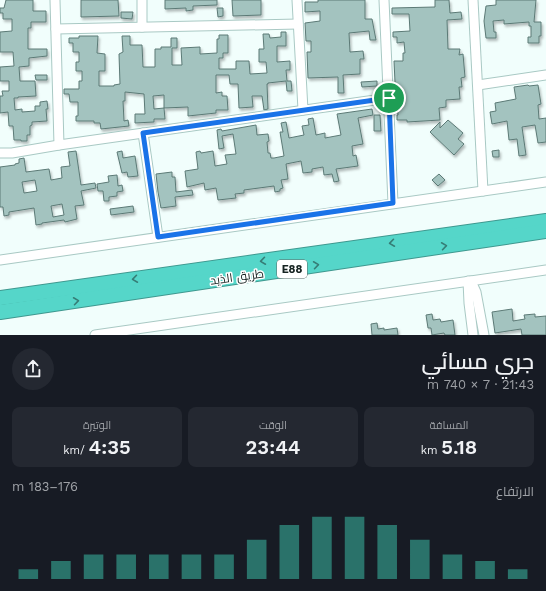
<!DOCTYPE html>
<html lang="ar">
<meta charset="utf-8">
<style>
body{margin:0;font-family:"Work Sans",Cairo,sans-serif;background:#242831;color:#f1f3f6;direction:rtl;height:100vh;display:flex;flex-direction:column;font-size:15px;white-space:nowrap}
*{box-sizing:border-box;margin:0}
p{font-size:13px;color:#9ea1a6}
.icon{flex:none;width:22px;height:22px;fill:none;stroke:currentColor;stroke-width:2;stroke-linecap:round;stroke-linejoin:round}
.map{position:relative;height:335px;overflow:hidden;direction:ltr}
.drawer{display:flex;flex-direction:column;background:#171b24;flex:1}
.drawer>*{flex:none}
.pin{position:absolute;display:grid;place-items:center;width:34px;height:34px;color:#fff;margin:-17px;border:2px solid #fff;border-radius:50%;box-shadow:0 1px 4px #0007}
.round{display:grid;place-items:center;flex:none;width:42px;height:42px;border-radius:21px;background:#242831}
.headline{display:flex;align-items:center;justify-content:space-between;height:68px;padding:0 12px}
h1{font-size:22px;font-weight:600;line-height:30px}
.stats{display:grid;grid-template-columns:repeat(3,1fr);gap:6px;height:68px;padding:4px 12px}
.stats div{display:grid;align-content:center;border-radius:8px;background:#242831;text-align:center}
.stats b{font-size:20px;font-weight:600}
.stats small{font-size:11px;font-weight:400}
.stats p{font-size:11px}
.chart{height:112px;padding:8px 12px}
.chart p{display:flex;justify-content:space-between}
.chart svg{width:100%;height:72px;margin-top:4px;stroke:#2a726a;stroke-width:6}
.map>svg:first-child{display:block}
.building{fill:#a3c3bf;stroke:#5c7a76;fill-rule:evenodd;filter:url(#shadow)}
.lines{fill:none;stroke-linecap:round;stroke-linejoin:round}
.minor-casing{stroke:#a9c9c4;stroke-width:11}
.highway-casing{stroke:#3f988f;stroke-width:16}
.minor{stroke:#fff;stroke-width:9}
.highway{stroke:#55d6c9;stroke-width:14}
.oneway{stroke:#367d76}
.route-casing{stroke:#fff;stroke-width:8}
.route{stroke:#1a73e8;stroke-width:5}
.labels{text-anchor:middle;stroke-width:3;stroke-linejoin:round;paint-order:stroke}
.shield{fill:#fff;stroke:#5d6664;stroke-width:1}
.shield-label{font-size:11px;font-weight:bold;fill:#172422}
.street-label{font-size:12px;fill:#172422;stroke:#fff}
</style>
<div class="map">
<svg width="546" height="335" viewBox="0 0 546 335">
<defs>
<filter id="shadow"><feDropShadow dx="1.5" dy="2.5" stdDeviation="1" flood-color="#0004"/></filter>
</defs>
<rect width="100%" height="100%" fill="#f1fefc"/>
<g class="building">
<polygon points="6,0 33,0 33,11 46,11 46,22 31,22 31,28 28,28 28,49 47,49 47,56 29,58 29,66 19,67 20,81 35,81 36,96 18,97 18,98 14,98 15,110 22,109 22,112 35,111 35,106 40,106 40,102 47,101 48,109 46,109 47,121 32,122 32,125 30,126 30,135 27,135 27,141 21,141 21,140 14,140 13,126 9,126 8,112 0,113 0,96 3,96 2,91 9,91 9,81 0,81 0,67 14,66 13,52 0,52 0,32 12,31 12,19 3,19 3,13 0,13 0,8 4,8"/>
<polygon points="81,0 118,0 119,16 81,17"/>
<polygon points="165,0 217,0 217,5 193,6 193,10 186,11 186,8 165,9"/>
<polygon points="232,0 261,0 261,15 233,16"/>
<polygon points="318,0 365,0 365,19 372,19 376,40 370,40 369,31 349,33 350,52 363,51 364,59 360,59 360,74 343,75 344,93 338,93 338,77 308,78 307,52 311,52 311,41 306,41 305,23 320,21 320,11 305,12 305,2 318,2"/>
<polygon points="435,0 449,0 450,13 461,12 462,19 447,20 448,49 460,49 459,55 463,54 465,77 461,78 462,87 459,87 460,99 446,100 446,107 439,108 440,120 407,122 407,120 397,120 397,115 398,115 397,103 396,103 394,61 403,61 403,53 405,53 404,42 397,43 397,37 393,37 393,32 410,31 409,14 392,14 392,8 435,7"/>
<polygon points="496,0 536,0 534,22 541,22 541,36 539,36 539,43 528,43 528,37 531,37 531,26 529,26 529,22 504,24 504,20 493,21 494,32 496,32 496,38 486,38 484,21 486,6 496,5"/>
<polygon points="217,8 223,8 223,16 218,17"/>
<polygon points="121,12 133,12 132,19 121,18"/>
<polygon points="281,32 286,32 286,46 277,46 277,62 290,61 290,70 286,70 287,81 291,81 292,91 287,91 286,81 268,83 268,84 267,84 268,109 264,110 262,96 252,96 253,107 239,108 238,84 230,84 229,75 216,75 216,93 222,92 222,96 227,96 228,110 216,110 216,113 188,116 188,107 164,108 164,95 153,96 154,109 164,108 165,119 154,119 154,122 135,123 135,114 145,114 144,94 125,92 125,101 123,101 124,121 128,120 129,126 101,129 100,123 94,123 94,121 76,121 76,116 78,116 78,102 70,102 69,94 64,94 64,89 79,89 79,81 82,81 82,71 76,71 76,62 79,62 79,52 73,52 73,43 69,43 69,38 79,38 79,36 98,36 97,53 105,54 105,71 99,71 99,86 114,86 114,85 120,84 119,54 123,52 122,36 130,36 130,45 142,45 143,67 155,67 155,49 161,49 161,47 171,47 171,38 177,38 177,48 172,48 172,65 182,65 181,48 200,47 200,54 217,53 217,39 219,39 219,35 228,35 228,53 223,53 223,58 219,58 219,69 236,69 236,61 249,61 250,74 267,73 266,62 259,62 259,49 264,49 263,34 269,34 270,38 281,37"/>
<polygon points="35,75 47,75 47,80 36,80"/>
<polygon points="377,81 377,86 362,87 361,82"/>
<polygon points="528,85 529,86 538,85 541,104 538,105 539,119 546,118 546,142 538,143 535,125 522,127 526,155 519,156 517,139 509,140 507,121 492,124 490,112 496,111 495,103 516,99 514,87"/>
<polygon points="372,109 373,115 358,118 363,144 352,146 353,156 356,155 358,166 336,169 339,181 334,182 332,174 324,175 323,167 312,169 312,172 303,173 301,161 286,164 288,179 281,180 283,188 280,189 280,191 275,192 274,186 244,190 244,193 235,194 236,198 218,200 216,188 205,190 204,183 187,187 185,171 198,169 196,152 200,151 201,153 213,151 215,166 227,164 225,155 236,154 233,134 222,136 224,148 219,149 217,130 221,129 222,131 256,125 257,135 268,134 269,141 267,142 268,153 270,153 271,158 274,158 284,156 280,132 283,132 281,123 286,122 289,138 304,135 302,126 309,125 308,119 313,118 316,135 325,133 325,138 341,135 337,114"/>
<polygon points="374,115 380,115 381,131 374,131"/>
<polygon points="448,120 463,133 458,139 464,144 454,155 430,132 440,122 440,128"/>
<polygon points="499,150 499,157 493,157 492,151"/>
<path d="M 76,151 L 81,185 L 95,183 L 96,188 L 81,191 L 84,205 L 75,206 L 77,219 L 65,222 L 64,220 L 42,223 L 42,224 L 36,225 L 34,208 L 9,212 L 9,215 L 4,216 L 3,207 L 0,207 L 0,167 L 15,165 L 15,164 L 19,163 L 19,159 L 24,158 L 26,172 L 49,169 L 51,180 L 62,178 L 61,167 L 70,166 L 68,152 ZM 35,180 L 37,191 L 24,193 L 22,182 ZM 62,204 L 64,215 L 53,217 L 51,206 Z"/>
<polygon points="122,151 123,158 135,156 138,176 128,177 127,172 122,173 117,152"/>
<polygon points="172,172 172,177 175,177 176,192 192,190 193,195 175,197 176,206 161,208 158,192 156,174"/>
<polygon points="439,174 445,180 438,186 432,180"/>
<polygon points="117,175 118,186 122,185 123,191 117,192 117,196 109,197 109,201 104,201 103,191 98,191 97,184 109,182 108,176"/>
<polygon points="133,206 134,212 111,215 110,209"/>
<polygon points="512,309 513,321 525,319 524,315 535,314 535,317 546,316 546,335 522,335 521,329 495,333 492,312"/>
<polygon points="432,314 433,320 440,319 441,322 453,320 455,335 445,335 444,333 432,335 431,328 428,328 426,315"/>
<polygon points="377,323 378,329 384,328 384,330 397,328 398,335 372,335 371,324"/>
</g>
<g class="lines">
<g class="minor-casing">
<g id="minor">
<polyline points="55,0 59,145"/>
<polyline points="142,0 142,27"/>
<polyline points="297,0 303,110"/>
<polyline points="384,0 393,203"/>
<polyline points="473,0 483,191"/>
<polyline points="56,29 298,24"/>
<polyline points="478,85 546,75"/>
<polyline points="143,133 158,237"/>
<polyline points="0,153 12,153 59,145 389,98"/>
<polyline points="0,260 546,182"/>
<polyline points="468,281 469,303 473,335"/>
<polyline points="471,281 476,292 484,335"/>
<polyline points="95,335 546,270"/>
</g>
</g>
<g class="highway-casing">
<g id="highway">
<polyline points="0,298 546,221"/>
<polyline points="0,312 546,231"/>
</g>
</g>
<use href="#minor" class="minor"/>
<use href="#highway" class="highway"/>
</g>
<defs><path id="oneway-chevron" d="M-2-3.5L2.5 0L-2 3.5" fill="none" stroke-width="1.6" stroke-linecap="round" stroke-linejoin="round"/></defs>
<g class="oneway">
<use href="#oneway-chevron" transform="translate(392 243) rotate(172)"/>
<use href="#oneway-chevron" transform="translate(444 246) rotate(-8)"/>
<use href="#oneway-chevron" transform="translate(263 261) rotate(172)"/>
<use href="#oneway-chevron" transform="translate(316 265) rotate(-8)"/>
<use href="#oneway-chevron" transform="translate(135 279) rotate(172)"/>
<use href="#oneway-chevron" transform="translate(76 301) rotate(-8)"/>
</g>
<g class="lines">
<g class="route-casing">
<polygon id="route" points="389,98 393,203 158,237 143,133"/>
</g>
<use href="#route" class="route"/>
</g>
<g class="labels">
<rect class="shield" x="277" y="260" width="30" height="18" rx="3"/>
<g class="shield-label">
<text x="292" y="273">E88</text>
</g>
<g class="street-label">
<text transform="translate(237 277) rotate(-8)" y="4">طريق الذيد</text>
</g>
</g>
</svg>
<div class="pin" style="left:389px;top:98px;background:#1e9e55"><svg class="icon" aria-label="arrive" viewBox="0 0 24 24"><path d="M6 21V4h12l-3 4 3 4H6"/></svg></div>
</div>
<section class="drawer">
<div class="headline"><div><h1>جري مسائي</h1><p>21:43 · 7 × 740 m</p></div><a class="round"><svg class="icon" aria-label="share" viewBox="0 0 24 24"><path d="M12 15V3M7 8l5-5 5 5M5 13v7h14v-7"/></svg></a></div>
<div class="stats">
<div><p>المسافة</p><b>5.18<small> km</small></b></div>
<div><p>الوقت</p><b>23:44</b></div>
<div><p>الوتيرة</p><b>4:35<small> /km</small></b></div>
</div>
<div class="chart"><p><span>الارتفاع</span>176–183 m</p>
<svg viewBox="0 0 160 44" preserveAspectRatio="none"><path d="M5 44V38M15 44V33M25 44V29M35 44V29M45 44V29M55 44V29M65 44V29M75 44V20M85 44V11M95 44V6M105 44V6M115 44V11M125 44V20M135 44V29M145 44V33M155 44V38"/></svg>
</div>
</section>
